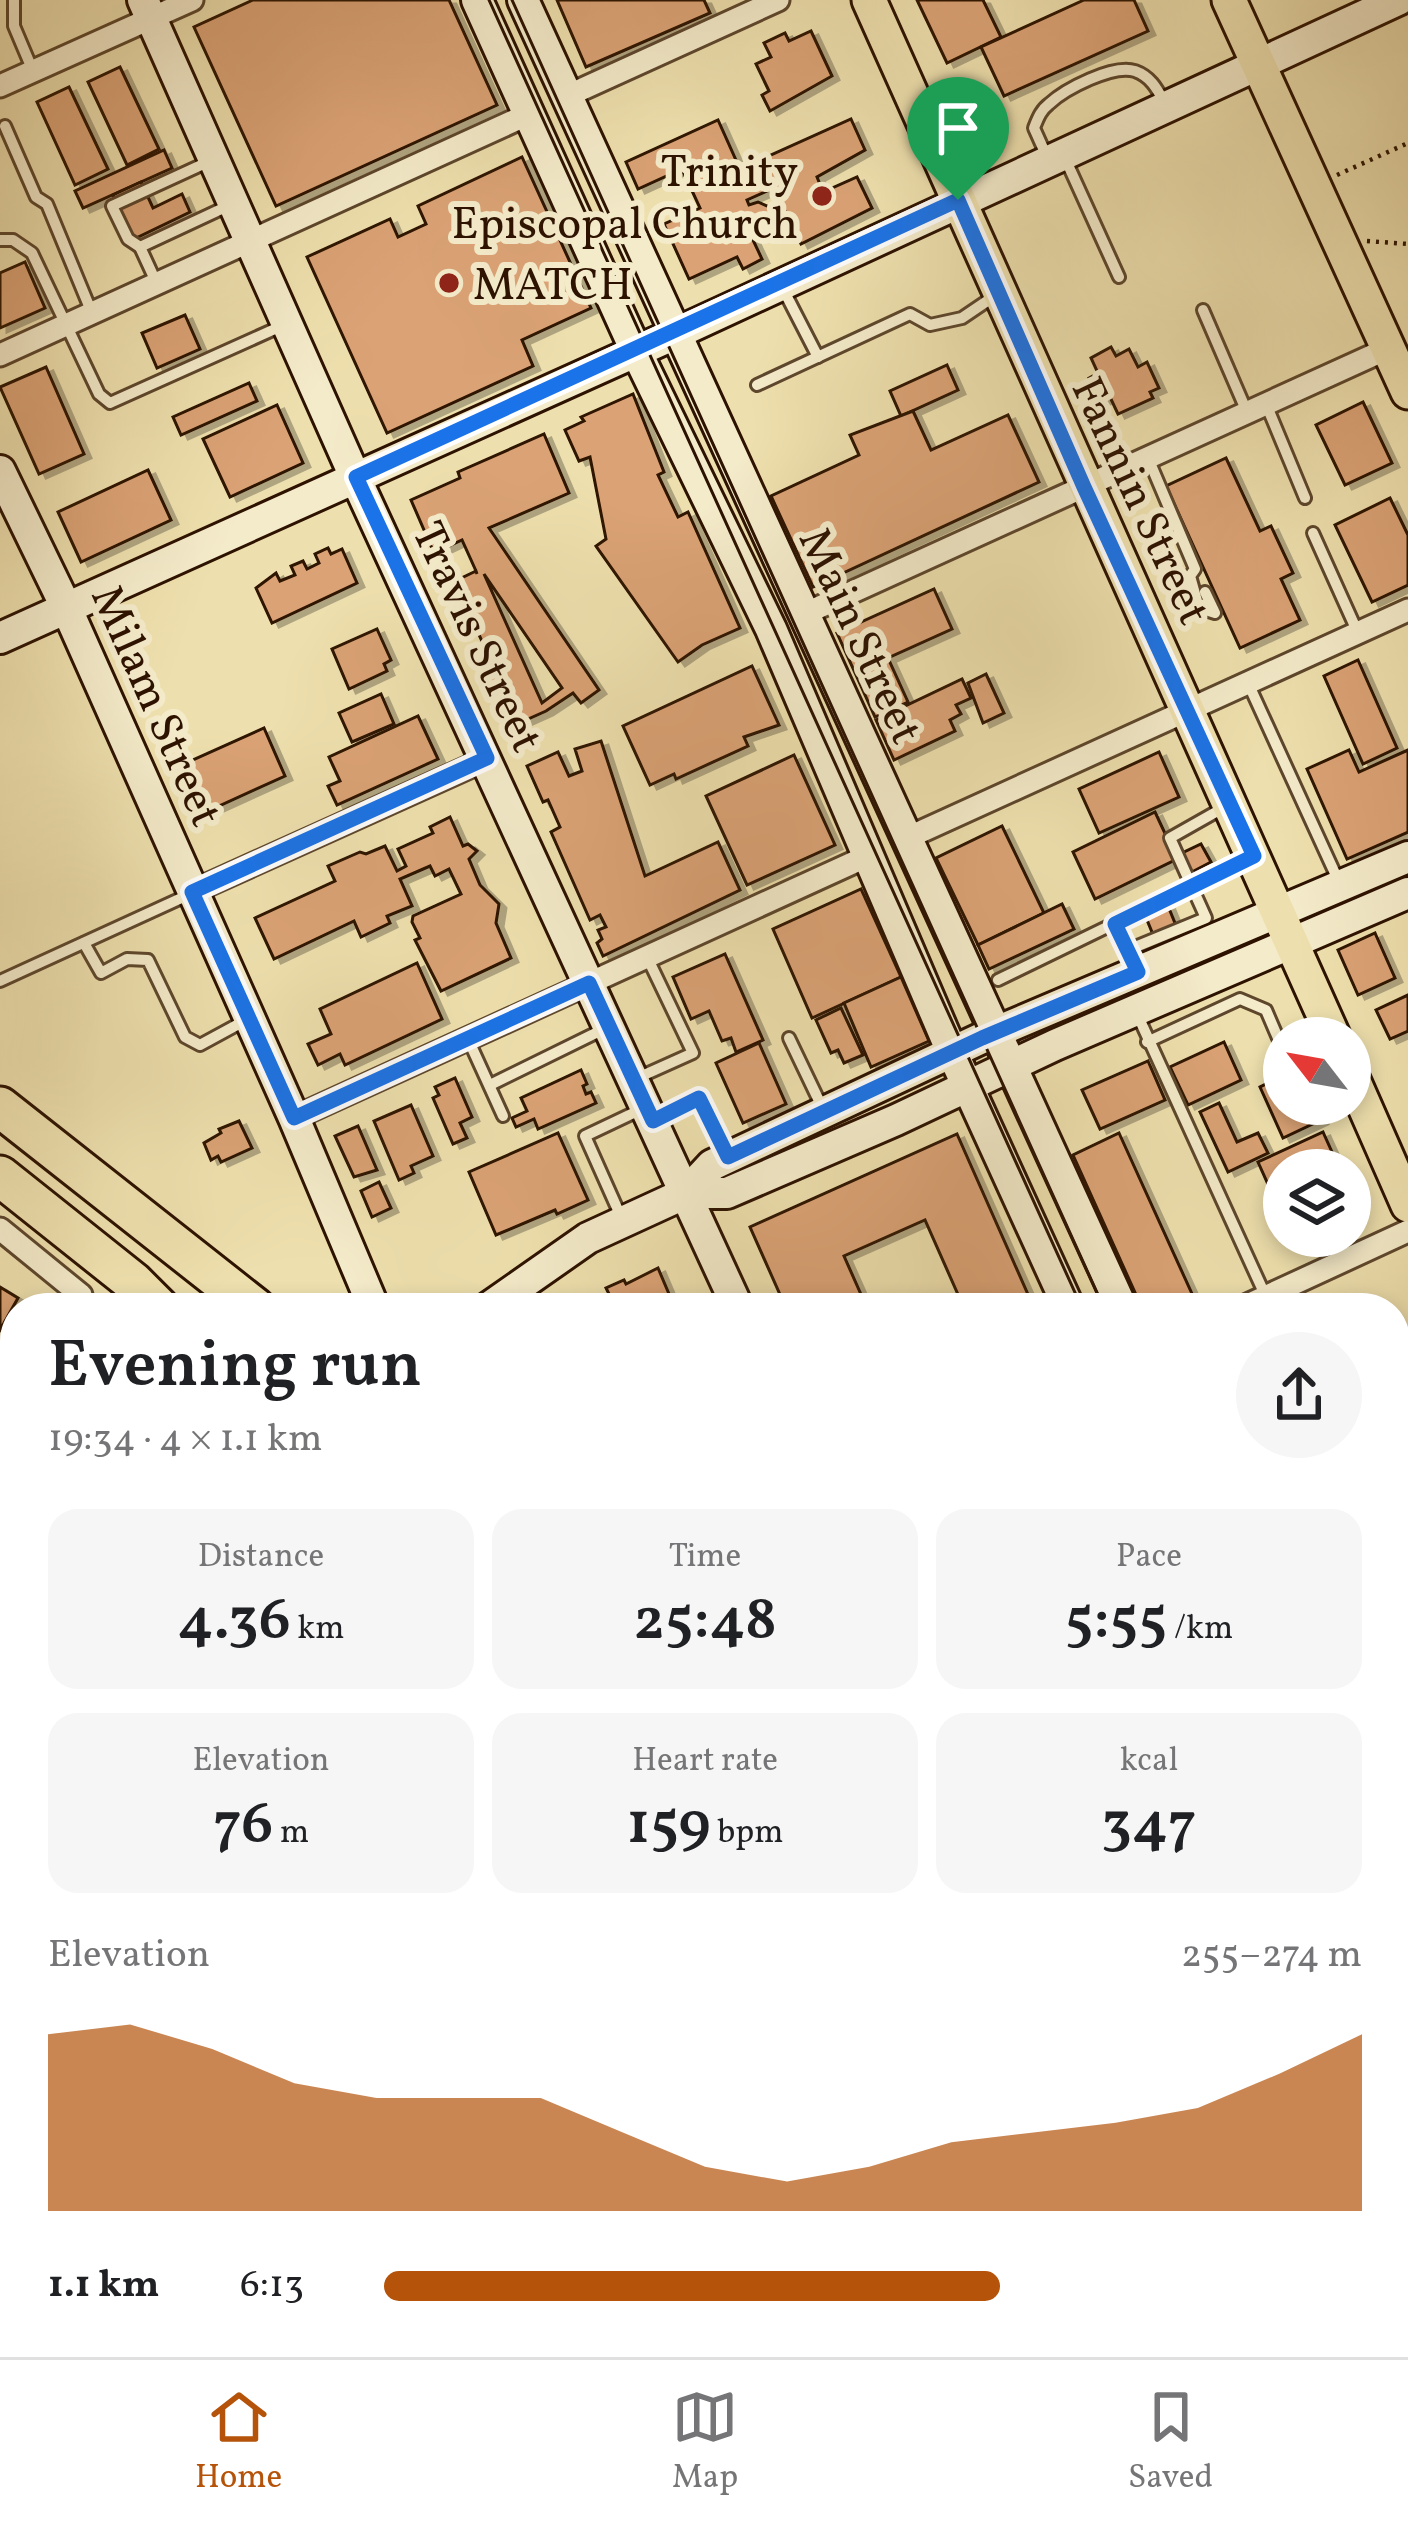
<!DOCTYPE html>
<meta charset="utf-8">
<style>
body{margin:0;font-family:Vollkorn,serif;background:#f6f6f6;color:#202124;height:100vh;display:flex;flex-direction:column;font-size:45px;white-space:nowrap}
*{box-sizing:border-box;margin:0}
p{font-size:39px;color:#757577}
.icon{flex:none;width:66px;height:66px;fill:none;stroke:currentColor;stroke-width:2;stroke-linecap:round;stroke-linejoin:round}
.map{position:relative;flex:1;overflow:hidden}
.details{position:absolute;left:0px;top:1293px;width:1410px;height:1065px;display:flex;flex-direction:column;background:#fff;border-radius:48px 48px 0 0;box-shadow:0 6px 18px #0003}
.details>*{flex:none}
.needle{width:78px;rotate:301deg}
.buttons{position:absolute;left:1263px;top:1017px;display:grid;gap:24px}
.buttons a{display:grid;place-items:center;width:108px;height:108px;border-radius:50%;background:#fff;box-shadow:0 6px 18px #0003;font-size:60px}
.pin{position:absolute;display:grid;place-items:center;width:102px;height:102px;color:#fff;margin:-123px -51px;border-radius:50% 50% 50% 0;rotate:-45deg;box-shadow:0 0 12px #0007}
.pin .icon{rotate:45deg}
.round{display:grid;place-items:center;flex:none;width:126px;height:126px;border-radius:63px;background:#f6f6f6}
.headline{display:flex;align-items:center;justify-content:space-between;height:204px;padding:0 48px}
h1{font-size:66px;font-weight:600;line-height:90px}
.metrics{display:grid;grid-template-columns:repeat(3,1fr);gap:18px;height:204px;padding:12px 48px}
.metrics div{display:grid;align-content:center;border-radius:30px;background:#f6f6f6;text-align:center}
.metrics b{font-size:60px;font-weight:600}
.metrics small{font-size:33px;font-weight:400}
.metrics p{font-size:33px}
.chart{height:336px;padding:24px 48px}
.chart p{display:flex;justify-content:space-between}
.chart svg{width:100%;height:216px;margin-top:12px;fill:#b45309;opacity:.7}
ul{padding:0 48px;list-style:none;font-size:39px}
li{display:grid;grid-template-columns:192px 144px 1fr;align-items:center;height:90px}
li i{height:30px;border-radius:15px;background:#b45309}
.menu{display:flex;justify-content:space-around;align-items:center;height:168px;border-top:3px solid #e0e0e0;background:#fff;font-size:33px;color:#757577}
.menu a{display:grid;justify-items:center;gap:6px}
.menu .selected{color:#b45309}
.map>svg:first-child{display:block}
.building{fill:#daa274;stroke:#2d1200;stroke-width:3;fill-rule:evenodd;filter:url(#shadow)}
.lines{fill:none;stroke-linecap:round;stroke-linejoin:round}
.lane-casing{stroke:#5d462c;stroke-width:16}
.street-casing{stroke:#5d462c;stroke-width:27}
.secondary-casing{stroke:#2d1200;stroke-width:36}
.primary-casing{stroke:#2d1200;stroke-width:39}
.highway-casing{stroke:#2d1200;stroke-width:45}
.path{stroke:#2d1200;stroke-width:4.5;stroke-dasharray:3 6;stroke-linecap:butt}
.lane{stroke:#f4ebca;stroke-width:10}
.street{stroke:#f4ebca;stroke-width:21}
.secondary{stroke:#f4ebca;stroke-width:30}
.primary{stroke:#eee0ae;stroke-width:33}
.highway{stroke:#eee0ae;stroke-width:39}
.tram{stroke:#2d1200;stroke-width:3}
.route-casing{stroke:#fff;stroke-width:24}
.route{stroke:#1a73e8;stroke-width:15}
.poi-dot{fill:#8f2418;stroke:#f4ebca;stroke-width:4.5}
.labels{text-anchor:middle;stroke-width:12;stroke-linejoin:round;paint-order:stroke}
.poi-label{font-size:45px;fill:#2d1200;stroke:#f4ebca;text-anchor:end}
.street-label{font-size:45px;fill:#2d1200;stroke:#f4ebca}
</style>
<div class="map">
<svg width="1408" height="2357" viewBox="0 0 1408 2357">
<defs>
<filter id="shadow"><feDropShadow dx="7" dy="4" stdDeviation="0" flood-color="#0004"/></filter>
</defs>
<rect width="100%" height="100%" fill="#eee0ae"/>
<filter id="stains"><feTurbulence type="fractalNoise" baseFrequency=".00167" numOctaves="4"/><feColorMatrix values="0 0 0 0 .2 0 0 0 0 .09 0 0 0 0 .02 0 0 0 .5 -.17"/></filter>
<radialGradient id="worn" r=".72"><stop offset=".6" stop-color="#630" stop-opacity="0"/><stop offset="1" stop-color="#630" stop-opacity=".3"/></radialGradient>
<g class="building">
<polygon points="253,0 449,0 497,105 276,206 194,27"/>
<polygon points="557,0 704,0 710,13 586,67"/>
<polygon points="917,0 983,0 1001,37 947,63"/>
<polygon points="1084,0 1134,0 1148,31 1004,96 981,47"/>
<polygon points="811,31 832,76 770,111 762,95 769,91 756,64 771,57 764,43 785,33 789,41"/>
<polygon points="120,67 159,149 127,165 88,82"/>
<polygon points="69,87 108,169 75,185 37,102"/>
<polygon points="851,119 865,150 817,177 823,192 857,177 872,208 801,244 774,188 747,200 749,205 758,202 769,207 774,217 769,229 752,238 762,259 743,269 737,257 689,279 664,224 700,208 682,169 638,189 626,162 718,120 740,169"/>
<polygon points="164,150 172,168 83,208 75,191"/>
<polygon points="522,157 591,308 522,340 533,366 387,433 307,257 390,219 398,237 426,224 418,206"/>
<polygon points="141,182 153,208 182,194 190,212 134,239 113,195"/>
<polygon points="25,262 45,308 0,328 0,273"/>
<polygon points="185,315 200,349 157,368 142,333"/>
<polygon points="1111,347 1116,356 1129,349 1138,367 1147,362 1159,388 1150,392 1153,398 1118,414 1110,397 1101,401 1089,378 1098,373 1091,358"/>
<polygon points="947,365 958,390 901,416 890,391"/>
<polygon points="46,367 84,454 39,474 0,387"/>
<polygon points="249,383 257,401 181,435 173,417"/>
<polygon points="633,394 664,472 658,475 678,517 688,512 740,628 702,645 678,662 596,546 606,539 590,457 579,461 565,430 584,421 581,417"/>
<polygon points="1363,402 1392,463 1345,485 1316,425"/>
<polygon points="277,405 303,463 230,497 203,439"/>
<polygon points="913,411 931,450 1008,415 1039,482 813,587 771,496 859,455 850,435"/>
<path d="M 544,434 L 569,493 L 489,528 L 599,690 L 581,703 L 573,693 L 546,711 L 508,728 L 477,659 L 488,654 L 467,609 L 461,612 L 449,584 L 476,571 L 477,574 L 476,571 L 462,540 L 434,553 L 411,500 L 460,478 L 458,472 ZM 484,574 L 562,688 L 542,703 Z"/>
<polygon points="1226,458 1260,531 1271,526 1293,573 1281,579 1300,620 1240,648 1166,486"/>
<polygon points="148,470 171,520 81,562 58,512"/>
<polygon points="1390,498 1408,535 1408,585 1372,602 1335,525"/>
<polygon points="328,548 331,554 342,549 357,583 272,623 256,588 276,573 280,581 295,575 291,566 303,561 307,569 319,563 315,554"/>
<polygon points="934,589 952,629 888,658 908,702 875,717 837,633"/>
<polygon points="377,629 391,660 384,664 387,671 349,689 332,649"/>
<polygon points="1358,660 1397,748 1363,764 1324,676"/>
<polygon points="752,666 779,725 744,737 748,746 676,779 674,774 650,785 623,726"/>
<polygon points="986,674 1004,713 983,723 968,683"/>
<polygon points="962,679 971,698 956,705 961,714 950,720 955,731 894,760 876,720"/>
<polygon points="381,694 394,724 352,742 339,713"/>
<polygon points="418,716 438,759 337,805 328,786 340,781 329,757"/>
<polygon points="264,728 285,776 197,816 175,768"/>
<polygon points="601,741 645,876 718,842 740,890 603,956 597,943 602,939 598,930 606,927 600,915 590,920 551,832 560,827 548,800 543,802 527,766 558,752 569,776 582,771 575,749"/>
<polygon points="1349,750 1359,772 1408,750 1408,832 1347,859 1307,769"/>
<polygon points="1159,752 1179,797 1099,833 1079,789"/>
<polygon points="794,755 835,845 747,885 706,796"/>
<polygon points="1155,812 1177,859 1095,899 1073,852"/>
<polygon points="450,817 463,846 468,844 477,851 469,859 480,885 499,904 496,923 511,958 441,991 415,940 420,938 412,922 413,916 461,894 449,869 435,876 430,866 400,879 412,906 387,916 390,923 361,937 354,921 274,959 255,918 335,881 328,866 360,852 366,854 385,846 397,871 406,866 398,849 433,833 430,827"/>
<polygon points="1002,826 1044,913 978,945 936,858"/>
<polygon points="1201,844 1211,862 1190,873 1180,854"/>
<polygon points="861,889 901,977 812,1018 773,929"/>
<polygon points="1062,904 1074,929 989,969 978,945"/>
<polygon points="1168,906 1177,928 1154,937 1145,915"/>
<polygon points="1375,933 1395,978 1358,995 1338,950"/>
<polygon points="725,954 763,1040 736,1052 731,1038 722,1041 709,1011 691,1019 673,977"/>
<polygon points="417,963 442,1019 345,1065 340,1054 318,1065 308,1044 331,1034 320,1009"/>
<polygon points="901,977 929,1041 871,1067 844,1003"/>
<polygon points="1408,995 1408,1031 1390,1039 1376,1010"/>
<polygon points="841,1008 863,1055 844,1063 838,1050 831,1053 816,1020"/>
<polygon points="1224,1042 1241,1080 1188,1105 1170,1067"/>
<polygon points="759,1043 786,1104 743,1123 716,1063"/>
<polygon points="1148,1061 1165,1100 1100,1129 1082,1090"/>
<polygon points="581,1070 587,1084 583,1086 586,1094 591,1092 596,1103 538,1129 534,1119 516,1127 512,1118 527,1111 521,1098"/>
<polygon points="1284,1075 1284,1104 1314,1104 1321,1120 1283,1138 1260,1087"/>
<polygon points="455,1078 472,1117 460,1123 467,1138 453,1144 433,1098 439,1095 435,1087"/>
<polygon points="1219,1103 1237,1142 1258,1133 1268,1153 1228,1172 1200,1112"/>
<polygon points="411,1105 433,1156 411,1166 414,1173 399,1180 374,1121"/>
<polygon points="239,1121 252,1148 221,1162 218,1156 211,1160 204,1143 221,1133 219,1129"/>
<polygon points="358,1126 377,1170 354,1177 335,1136"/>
<polygon points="1323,1132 1336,1161 1316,1170 1284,1170 1284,1185 1271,1191 1258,1162"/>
<polygon points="558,1133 588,1200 557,1214 555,1210 496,1235 469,1172"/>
<polygon points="1119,1133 1193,1296 1167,1308 1142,1308 1073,1155"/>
<polygon points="957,1134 1034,1308 964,1308 925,1220 844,1256 867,1308 786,1308 750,1227"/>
<polygon points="379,1182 391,1208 372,1217 361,1191"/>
<polygon points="658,1268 672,1301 677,1300 681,1308 583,1308 610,1296 606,1288 624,1280 626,1284"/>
<polygon points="0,1287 18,1298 0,1330"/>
<polygon points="1395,1323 1408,1352 1408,1389 1395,1395"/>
<polygon points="1408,1416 1408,1477 1395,1483 1395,1423"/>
<polygon points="1408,1538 1408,1746 1395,1752 1395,1544"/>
<polygon points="0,1545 15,1554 14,1602 0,1594"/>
<polygon points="15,1736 15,1848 0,1839 0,1762"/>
<polygon points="5,2135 15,2141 15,2196 0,2221 0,2142"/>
<polygon points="1408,2260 1408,2334 1395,2357 1349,2357 1325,2343 1395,2343 1395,2263 1403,2268"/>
<polygon points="0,2276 15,2286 15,2311 0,2302"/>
<polygon points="82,2343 130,2343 123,2355 127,2357 93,2357 79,2348"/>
<polygon points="248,2343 296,2343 288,2357 271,2357"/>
<polygon points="625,2343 674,2343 665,2357 649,2357"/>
<polygon points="1135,2343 1209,2343 1201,2357 1159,2357"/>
</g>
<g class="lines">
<g class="lane-casing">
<g id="lane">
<polyline points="14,0 14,26 33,71"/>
<polyline points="5,126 36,197 47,204 92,313"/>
<polyline points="1064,156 1119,277"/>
<path d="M 1047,157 L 1034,128 C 1038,118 1041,110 1049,104 C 1065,89 1113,64 1135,71 C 1152,77 1158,91 1166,105"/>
<polyline points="0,240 13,240 32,253 99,394 110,403 286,324"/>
<polyline points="140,247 128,239 112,206 210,161"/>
<polyline points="157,284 140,247 230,205"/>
<polyline points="782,287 818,357"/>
<polyline points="1203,310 1247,412"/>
<polyline points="757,385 910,314 930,325 962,318 996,295"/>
<polyline points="1266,404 1305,498"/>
<polyline points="1148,458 1195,569 1190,576 1199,608 1215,613 1205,592"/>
<polyline points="1313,533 1358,633"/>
<polyline points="1248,683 1339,882"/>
<polyline points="84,943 101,973 127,959 148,960 185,1037 200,1045 246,1020"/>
<polyline points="1128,950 1206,918 1170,838 1223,808"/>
<polyline points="998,980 1249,858"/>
<polyline points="0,981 188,895"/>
<polyline points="1138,1016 1266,1297"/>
<polyline points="789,1038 823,1109"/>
<polyline points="468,1039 503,1116"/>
<polyline points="1147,1042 1240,999 1266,1010 1281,1045"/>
<polyline points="635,1079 693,1053 647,957"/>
<polyline points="490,1085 606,1028"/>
<polyline points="654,1120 699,1098 727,1154"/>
<polyline points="622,1219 585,1136 644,1108"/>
<polyline points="1395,2209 1408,2216"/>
</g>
</g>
<g class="street-casing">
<g id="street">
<polyline points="0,86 192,0"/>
<polyline points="567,96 778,0"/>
<polyline points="0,355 529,114"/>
<polyline points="802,615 1389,348"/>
<polyline points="907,838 1408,610"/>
<polyline points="192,892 487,759"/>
<polyline points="294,1118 870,855"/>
<polyline points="0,1229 81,1295 73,1308"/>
<polyline points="1241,1308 1408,1231"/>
<polyline points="0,1430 15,1405"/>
<polyline points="1395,1506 1408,1500"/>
<polyline points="1395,1790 1408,1784"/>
<polyline points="0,1866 15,1874"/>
<polyline points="0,2096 15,2105"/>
<polyline points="1395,2137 1408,2127"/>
<polyline points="428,2343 452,2357"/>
<polyline points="181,2357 189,2343"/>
<polyline points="548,2357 556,2343"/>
<polyline points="1262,2357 1270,2343"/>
</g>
</g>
<g class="secondary-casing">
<g id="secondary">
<polyline points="143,0 355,477 738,1308"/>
<polyline points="477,0 636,351 771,629 952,1052 1069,1308"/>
<polyline points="523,0 1122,1308"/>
<polyline points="0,471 66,607 294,1118 374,1308"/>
<polyline points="0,638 666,338 1398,0"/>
<polyline points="686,1193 727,1193 896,1120 1055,1045 1408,893"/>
<polyline points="488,1308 588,1238 686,1193 712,1165 982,1038 1408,857"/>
<polyline points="1395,1911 1408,1940"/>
<polyline points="1395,2021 1408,2050"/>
<polyline points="0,2050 15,2024"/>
<polyline points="727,2343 734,2357"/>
<polyline points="906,2343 911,2357"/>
</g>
</g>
<g class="primary-casing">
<g id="primary">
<polyline points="869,0 1334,1038"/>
<polyline points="1229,0 1408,392"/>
<polyline points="1350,1073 1408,1205"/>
</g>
</g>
<g class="highway-casing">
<g id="highway">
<polyline points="0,1107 255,1308"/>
<polyline points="0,1176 133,1282 159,1308"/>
<polyline points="776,2343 782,2357"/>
<polyline points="808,2343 815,2357"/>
<polyline points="856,2343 862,2357"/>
</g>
</g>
<g class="path">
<polyline points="1337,175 1408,143"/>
<polyline points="1367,241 1408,244"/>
<polyline points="1395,2239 1408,2246"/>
<polyline points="1404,2341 1408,2344"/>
</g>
<use href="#lane" class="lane"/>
<use href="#street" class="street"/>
<use href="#secondary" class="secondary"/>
<use href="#primary" class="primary"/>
<use href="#highway" class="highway"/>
<g class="tram">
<polyline points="489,0 1082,1308"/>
<polyline points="512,0 1104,1308"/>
<polyline points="1395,1950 1408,1979"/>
<polyline points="1395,1999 1408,2027"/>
</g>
</g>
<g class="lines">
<g class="route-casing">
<polygon id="route" points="958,200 1084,487 1254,856 1115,924 1138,972 982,1038 728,1157 699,1098 653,1121 589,983 294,1118 192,892 487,758 356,477"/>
</g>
<use href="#route" class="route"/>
</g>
<g class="poi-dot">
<circle cx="822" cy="196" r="12"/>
<circle cx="449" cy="283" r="12"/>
</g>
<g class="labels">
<g class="poi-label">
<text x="798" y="186">Trinity<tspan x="798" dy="52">Episcopal Church</tspan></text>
<text x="473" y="299" text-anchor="start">MATCH</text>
</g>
<g class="street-label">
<text transform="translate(1142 500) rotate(65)" y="16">Fannin Street</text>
<text transform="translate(862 635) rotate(65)" y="16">Main Street</text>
<text transform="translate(479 636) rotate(65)" y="16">Travis Street</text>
<text transform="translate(158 705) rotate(66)" y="16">Milam Street</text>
</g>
</g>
<rect width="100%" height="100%" filter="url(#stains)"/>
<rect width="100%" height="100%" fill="url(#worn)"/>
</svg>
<div class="buttons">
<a><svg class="needle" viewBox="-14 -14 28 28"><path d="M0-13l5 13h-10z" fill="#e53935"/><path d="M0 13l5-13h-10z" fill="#757577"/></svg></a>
<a><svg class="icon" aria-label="layers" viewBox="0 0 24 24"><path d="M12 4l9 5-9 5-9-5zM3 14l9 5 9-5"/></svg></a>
</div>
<div class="pin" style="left:958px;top:200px;background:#1e9e55"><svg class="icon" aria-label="arrive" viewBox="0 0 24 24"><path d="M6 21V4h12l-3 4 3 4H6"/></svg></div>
<section class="details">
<div class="headline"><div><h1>Evening run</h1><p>19:34 · 4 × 1.1 km</p></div><a class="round"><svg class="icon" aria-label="share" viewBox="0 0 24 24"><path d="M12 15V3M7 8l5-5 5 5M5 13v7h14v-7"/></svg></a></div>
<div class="metrics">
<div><p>Distance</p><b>4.36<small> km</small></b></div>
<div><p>Time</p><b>25:48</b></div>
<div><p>Pace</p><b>5:55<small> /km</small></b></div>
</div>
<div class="metrics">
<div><p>Elevation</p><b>76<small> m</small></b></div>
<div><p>Heart rate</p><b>159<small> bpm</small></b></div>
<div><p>kcal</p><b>347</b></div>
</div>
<div class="chart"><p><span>Elevation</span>255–274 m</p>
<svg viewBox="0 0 160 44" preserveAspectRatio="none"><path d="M0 44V8L10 6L20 11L30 18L40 21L50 21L60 21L70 28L80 35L90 38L100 35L110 30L120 28L130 26L140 23L150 16L160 8V44z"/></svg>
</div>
<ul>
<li><b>1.1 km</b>6:13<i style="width:63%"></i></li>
</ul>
</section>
</div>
<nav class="menu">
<a class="selected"><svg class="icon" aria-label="home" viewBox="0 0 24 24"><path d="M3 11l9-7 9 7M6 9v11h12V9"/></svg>Home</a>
<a><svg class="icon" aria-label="map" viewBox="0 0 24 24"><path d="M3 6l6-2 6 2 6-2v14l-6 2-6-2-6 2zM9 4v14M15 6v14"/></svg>Map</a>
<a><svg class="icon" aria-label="saved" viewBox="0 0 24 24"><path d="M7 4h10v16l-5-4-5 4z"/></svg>Saved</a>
</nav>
